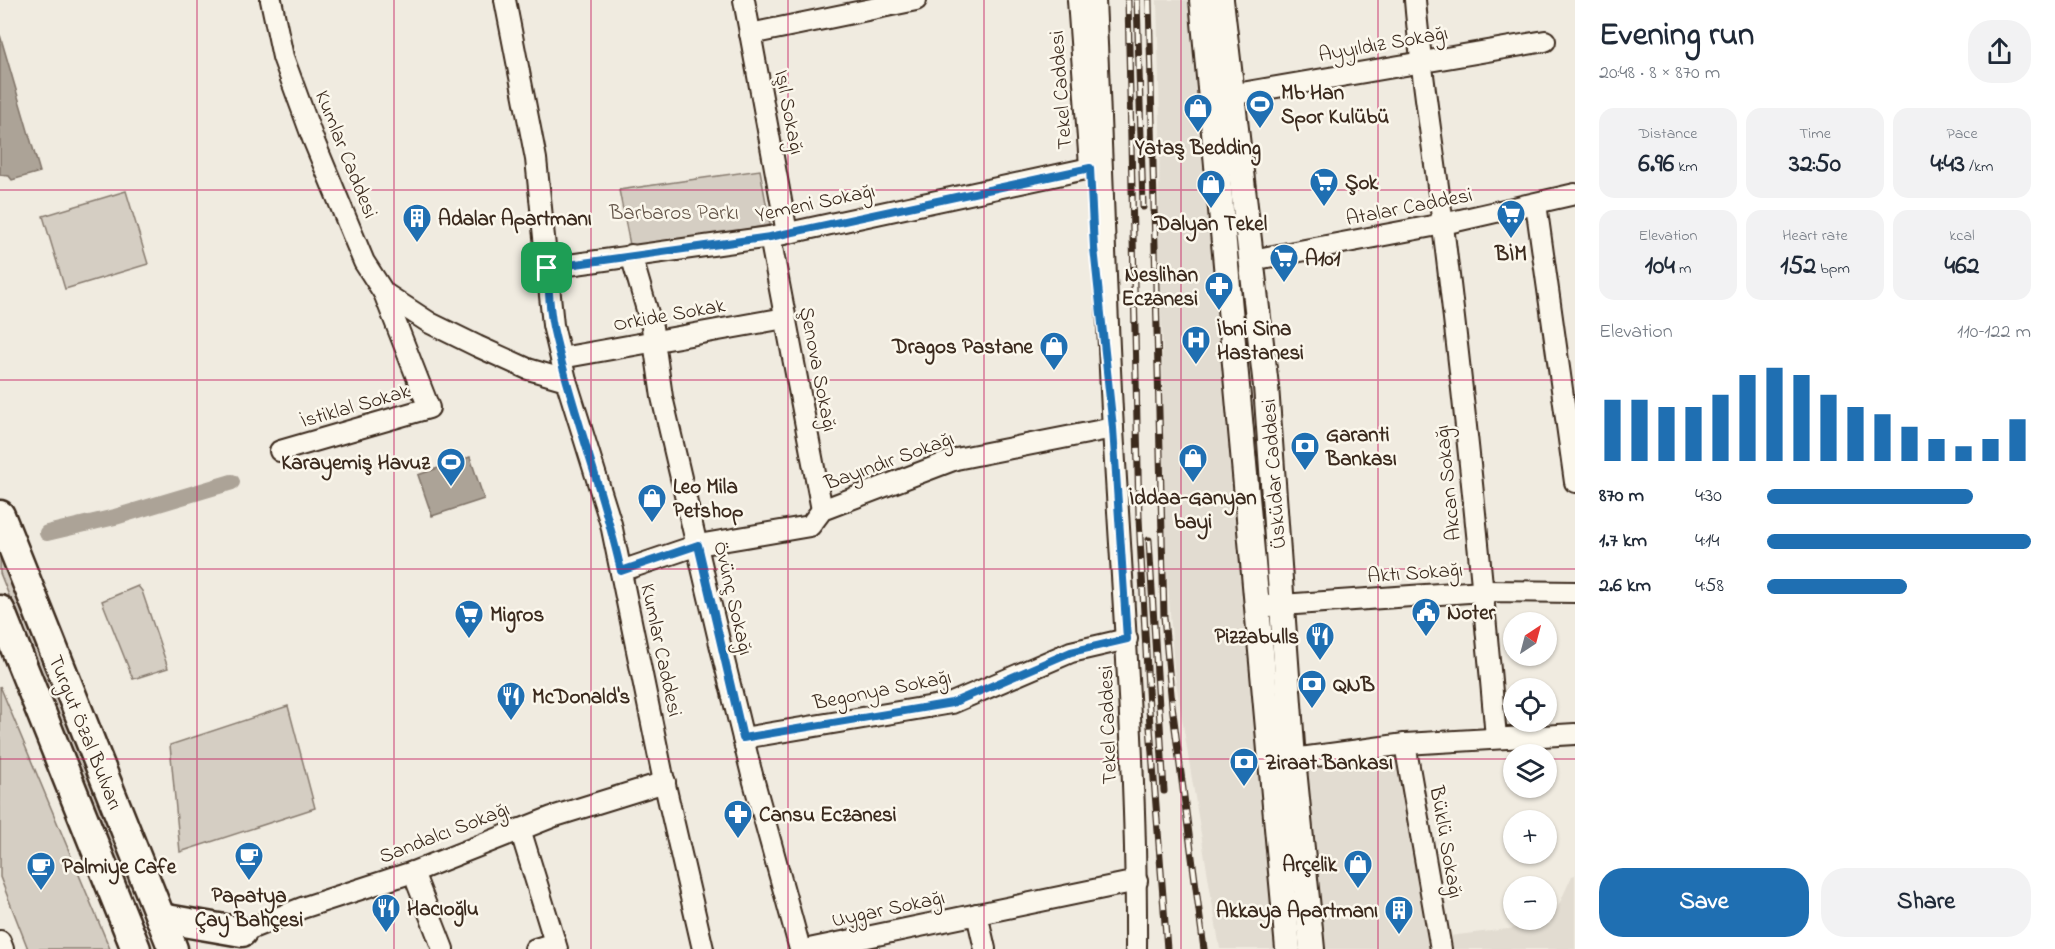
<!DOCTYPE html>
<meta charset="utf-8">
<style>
body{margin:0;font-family:"Indie Flower",sans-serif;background:#f2f2f3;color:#1f2937;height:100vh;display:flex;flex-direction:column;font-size:22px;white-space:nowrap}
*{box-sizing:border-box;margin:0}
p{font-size:20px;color:#747a83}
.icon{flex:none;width:33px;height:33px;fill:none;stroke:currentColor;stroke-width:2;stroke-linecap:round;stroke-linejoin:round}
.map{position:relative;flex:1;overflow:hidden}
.drawer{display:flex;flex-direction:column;background:#fff;width:480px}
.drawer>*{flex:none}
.needle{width:39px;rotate:36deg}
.tools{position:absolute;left:1503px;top:612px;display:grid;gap:12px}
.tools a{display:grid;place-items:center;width:54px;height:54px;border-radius:50%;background:#fff;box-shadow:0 2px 4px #0004;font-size:30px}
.pin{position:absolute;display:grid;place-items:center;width:51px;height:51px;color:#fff;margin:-26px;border-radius:12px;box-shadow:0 3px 9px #0006}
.round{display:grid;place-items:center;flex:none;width:63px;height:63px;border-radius:24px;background:#f2f2f3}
.summary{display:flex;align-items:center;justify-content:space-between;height:102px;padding:0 24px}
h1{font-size:33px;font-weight:700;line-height:45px}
.metrics{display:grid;grid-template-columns:repeat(3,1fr);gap:9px;height:102px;padding:6px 24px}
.metrics div{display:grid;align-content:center;border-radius:15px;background:#f2f2f3;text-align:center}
.metrics b{font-size:26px;font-weight:700}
.metrics small{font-size:16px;font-weight:400}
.metrics p{font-size:16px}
.chart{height:168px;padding:12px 24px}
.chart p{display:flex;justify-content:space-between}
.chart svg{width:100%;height:108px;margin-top:6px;stroke:#1f6fb2;stroke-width:6}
.button{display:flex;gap:12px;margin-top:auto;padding:12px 24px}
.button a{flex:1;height:69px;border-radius:24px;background:#1f6fb2;color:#fff;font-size:24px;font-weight:700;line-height:69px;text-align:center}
.button a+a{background:#f2f2f3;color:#1f2937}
ul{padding:0 24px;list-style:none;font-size:20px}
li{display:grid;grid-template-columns:96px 72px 1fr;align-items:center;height:45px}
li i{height:15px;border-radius:8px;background:#1f6fb2}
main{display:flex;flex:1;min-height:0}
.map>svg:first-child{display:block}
.built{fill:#e2dcd1}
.green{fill:#d5cec3;stroke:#887c70;stroke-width:1.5}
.water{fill:#aca397;stroke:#7f7367;stroke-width:1.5}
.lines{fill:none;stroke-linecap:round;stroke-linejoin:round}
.canal{stroke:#aca397;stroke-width:16}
.minor-casing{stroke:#3b2a1e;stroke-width:24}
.major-casing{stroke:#3b2a1e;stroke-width:28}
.highway-casing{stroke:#3b2a1e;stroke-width:33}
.minor{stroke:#fbf7ec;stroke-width:20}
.major{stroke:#fbf7ec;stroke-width:24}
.highway{stroke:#fbf7ec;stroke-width:28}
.rail-casing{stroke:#3b2a1e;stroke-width:7}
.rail{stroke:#fbf7ec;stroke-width:4.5;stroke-dasharray:14;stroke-linecap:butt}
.route-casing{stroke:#fff;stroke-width:12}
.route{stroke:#1f6fb2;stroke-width:8}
.grid{fill:none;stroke:#c2185b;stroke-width:1.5;stroke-opacity:0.55}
.labels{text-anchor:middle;stroke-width:5;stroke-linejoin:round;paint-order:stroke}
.street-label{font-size:21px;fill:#3b2a1e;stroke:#fbf7ec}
.poi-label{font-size:21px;font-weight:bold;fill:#3b2a1e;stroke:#fbf7ec;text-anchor:start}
.park-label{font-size:21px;fill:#625347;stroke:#fbf7ec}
</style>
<main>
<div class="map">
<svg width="1575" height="949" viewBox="0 0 1575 949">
<rect width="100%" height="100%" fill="#f0ebe0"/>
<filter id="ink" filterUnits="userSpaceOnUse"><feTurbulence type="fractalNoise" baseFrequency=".0167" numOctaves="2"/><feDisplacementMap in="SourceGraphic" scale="12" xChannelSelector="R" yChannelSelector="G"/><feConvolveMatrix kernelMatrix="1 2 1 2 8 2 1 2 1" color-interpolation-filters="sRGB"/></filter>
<g filter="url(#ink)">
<g class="built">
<polygon points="1157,0 1197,0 1282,949 1220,949 1174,670 1160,467 1163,409 1162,326 1158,281 1160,124"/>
<polygon points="1399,751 1432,938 1550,924 1572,876 1575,875 1575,949 1326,949 1303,762"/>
</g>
<g class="green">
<polygon points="760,170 770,225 631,250 619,190"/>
<polygon points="126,191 148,264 65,289 43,216"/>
<polygon points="0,546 134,883 125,886 0,573"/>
<polygon points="138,586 142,591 168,668 133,679 102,601"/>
<polygon points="0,686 110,949 28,949 0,877"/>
<polygon points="288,706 315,808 180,852 170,745"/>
</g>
<g class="water">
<polygon points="0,35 40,172 12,180 9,176 0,175"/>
<polygon points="470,457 484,499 432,516 418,475"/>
</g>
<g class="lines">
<polyline class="canal" points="47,533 115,517 232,482"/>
<g class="minor-casing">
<g id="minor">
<polyline points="271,0 283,57 313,139 364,262 384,293 430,323 477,346 528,369 566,380"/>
<polyline points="505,0 536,159 553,325 566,380 611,524 662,772 703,949"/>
<polyline points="744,0 787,233"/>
<polyline points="1078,0 1090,166"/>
<path d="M 1095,0 C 1102,143 1105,286 1113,429 C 1123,602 1137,775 1136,949"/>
<path d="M 1415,0 C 1421,76 1434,150 1443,226 C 1464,396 1481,566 1496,737"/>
<polyline points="750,34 916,0"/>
<polyline points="1230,95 1545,41"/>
<polyline points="1536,204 1575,482"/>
<polyline points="770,237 822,510"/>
<polyline points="631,255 652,327 662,397 720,644 751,771 800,949"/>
<polyline points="1252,260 1443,224 1575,194"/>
<polyline points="547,268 770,237 1090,168"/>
<polyline points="561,358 785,318"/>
<polyline points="280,451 429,408 384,293"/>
<polyline points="621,571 698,545 810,526 822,510 956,459 1113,428"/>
<polyline points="1267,606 1483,591 1575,592"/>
<polyline points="743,738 952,703 1071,652 1127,639"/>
<polyline points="1405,744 1441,949"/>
<polyline points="1293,759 1405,744 1575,734"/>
<polyline points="520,829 557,949"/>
<polyline points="413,872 443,949"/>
<polyline points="977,914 985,949"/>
<polyline points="242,932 302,908 413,872 552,817 665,782"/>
<polyline points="0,941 3,949"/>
<polyline points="535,949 555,943"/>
<polyline points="809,949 1137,881"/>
</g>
</g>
<g class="major-casing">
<g id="major">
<polyline points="1202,0 1288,949"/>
<polyline points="1221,0 1266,386 1293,759 1312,949"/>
</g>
</g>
<g class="highway-casing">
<g id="highway">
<polyline points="0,515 173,949"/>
<polyline points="0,610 136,949"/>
<polyline points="161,918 242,932"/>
</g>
</g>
<use href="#minor" class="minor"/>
<use href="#major" class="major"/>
<use href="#highway" class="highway"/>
<g class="rail-casing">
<g id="rail">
<polyline points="1128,0 1139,518 1150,727 1167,949"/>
<polyline points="1137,0 1143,207"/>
<polyline points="1149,0 1164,617 1172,705 1204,949"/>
<polyline points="1149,540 1164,791"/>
</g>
</g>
<use href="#rail" class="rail"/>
</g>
</g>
<g class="lines" filter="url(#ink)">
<g class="route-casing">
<path id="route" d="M 1090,168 L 1094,248 L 1113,428 L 1127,639 L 1071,652 L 952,703 L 743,738 L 698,545 L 621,571 C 603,488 571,410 553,327 C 549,308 549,287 547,268 L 770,237 Z"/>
</g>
<use href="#route" class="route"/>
</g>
<path class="grid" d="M 197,0 L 197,949M 394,0 L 394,949M 591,0 L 591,949M 788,0 L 788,949M 984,0 L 984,949M 1181,0 L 1181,949M 1378,0 L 1378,949M 0,190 L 1575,190M 0,380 L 1575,380M 0,569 L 1575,569M 0,759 L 1514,759M 1546,759 L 1575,759"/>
<defs>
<g id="stadium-pin" transform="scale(1.5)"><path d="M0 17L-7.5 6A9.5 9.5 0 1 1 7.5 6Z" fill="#1f6fb2" stroke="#fbf7ec"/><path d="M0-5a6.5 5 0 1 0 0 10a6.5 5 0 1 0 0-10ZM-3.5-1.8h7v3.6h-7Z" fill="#fff"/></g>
<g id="shop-pin" transform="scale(1.5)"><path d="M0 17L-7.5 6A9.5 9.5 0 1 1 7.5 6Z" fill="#1f6fb2" stroke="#fbf7ec"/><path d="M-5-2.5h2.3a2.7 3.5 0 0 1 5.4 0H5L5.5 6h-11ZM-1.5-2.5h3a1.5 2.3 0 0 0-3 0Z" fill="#fff"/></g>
<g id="supermarket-pin" transform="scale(1.5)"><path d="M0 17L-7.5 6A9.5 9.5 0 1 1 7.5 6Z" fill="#1f6fb2" stroke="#fbf7ec"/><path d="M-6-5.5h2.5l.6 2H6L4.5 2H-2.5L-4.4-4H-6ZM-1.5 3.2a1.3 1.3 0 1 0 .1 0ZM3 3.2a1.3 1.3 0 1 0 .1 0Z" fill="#fff"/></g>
<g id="building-pin" transform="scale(1.5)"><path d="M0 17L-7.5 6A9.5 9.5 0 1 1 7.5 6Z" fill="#1f6fb2" stroke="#fbf7ec"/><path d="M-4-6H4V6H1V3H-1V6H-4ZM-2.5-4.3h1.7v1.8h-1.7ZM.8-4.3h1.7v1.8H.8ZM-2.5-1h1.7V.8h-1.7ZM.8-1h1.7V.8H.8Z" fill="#fff"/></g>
<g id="pharmacy-pin" transform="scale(1.5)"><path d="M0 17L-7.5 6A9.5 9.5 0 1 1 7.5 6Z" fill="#1f6fb2" stroke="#fbf7ec"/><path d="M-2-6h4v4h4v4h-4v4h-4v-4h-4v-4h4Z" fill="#fff"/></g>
<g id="hospital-pin" transform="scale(1.5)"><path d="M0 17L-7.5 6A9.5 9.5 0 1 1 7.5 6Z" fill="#1f6fb2" stroke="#fbf7ec"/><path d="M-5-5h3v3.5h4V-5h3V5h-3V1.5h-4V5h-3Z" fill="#fff"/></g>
<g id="bank-pin" transform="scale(1.5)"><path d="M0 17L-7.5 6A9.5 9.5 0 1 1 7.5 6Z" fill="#1f6fb2" stroke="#fbf7ec"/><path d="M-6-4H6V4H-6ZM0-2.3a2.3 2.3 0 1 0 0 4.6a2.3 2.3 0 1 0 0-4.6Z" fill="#fff"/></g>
<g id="civic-pin" transform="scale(1.5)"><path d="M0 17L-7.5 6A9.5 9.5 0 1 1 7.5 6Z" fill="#1f6fb2" stroke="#fbf7ec"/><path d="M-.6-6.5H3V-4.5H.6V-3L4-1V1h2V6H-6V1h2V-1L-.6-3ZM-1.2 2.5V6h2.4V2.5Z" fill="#fff"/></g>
<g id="restaurant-pin" transform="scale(1.5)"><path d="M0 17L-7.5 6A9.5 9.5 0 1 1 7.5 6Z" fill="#1f6fb2" stroke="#fbf7ec"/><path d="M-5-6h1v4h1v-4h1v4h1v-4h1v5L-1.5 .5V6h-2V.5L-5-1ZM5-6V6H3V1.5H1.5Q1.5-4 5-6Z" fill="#fff"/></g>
<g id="cafe-pin" transform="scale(1.5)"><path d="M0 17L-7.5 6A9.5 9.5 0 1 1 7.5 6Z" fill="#1f6fb2" stroke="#fbf7ec"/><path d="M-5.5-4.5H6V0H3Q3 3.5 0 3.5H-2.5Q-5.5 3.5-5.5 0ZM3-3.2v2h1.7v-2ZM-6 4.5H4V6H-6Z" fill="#fff"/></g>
</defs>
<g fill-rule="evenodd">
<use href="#stadium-pin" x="1260" y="104"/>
<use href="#shop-pin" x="1198" y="108"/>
<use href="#supermarket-pin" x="1324" y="182"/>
<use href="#shop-pin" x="1211" y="184"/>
<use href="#supermarket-pin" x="1511" y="214"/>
<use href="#building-pin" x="417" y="218"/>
<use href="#supermarket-pin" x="1284" y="258"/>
<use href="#pharmacy-pin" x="1219" y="286"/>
<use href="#hospital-pin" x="1196" y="340"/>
<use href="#shop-pin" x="1054" y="346"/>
<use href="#bank-pin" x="1305" y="446"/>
<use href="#shop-pin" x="1193" y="458"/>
<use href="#stadium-pin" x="451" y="462"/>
<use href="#shop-pin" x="652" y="498"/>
<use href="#civic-pin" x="1426" y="612"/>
<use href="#supermarket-pin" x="469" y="614"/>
<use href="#restaurant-pin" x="1320" y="636"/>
<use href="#bank-pin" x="1312" y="684"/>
<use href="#restaurant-pin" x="511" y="696"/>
<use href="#bank-pin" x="1244" y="762"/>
<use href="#pharmacy-pin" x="738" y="814"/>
<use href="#cafe-pin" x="249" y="856"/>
<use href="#shop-pin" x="1358" y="864"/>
<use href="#cafe-pin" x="41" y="866"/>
<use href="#restaurant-pin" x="386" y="908"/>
<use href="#building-pin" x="1399" y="910"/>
</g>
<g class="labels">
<g class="street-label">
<text transform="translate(1383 43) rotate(-10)" y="7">Ayyıldız Sokağı</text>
<text transform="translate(1060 90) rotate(-94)" y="7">Tekel Caddesi</text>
<text transform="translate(790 112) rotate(79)" y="7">Işıl Sokağı</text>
<text transform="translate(347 154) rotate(68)" y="7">Kumlar Caddesi</text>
<text transform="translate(815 202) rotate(-12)" y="7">Yemeni Sokağı</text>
<text transform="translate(1409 206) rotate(-11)" y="7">Atalar Caddesi</text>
<text transform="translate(669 314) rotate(-10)" y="7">Orkide Sokak</text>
<text transform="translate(819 369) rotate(79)" y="7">Şenova Sokağı</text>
<text transform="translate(355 405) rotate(-16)" y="7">İstiklal Sokak</text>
<text transform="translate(889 460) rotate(-20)" y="7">Bayındır Sokağı</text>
<text transform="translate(1273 474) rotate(-94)" y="7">Üsküdar Caddesi</text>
<text transform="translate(1447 483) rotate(-96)" y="7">Akcan Sokağı</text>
<text transform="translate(1415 572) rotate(-4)" y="7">Aktı Sokağı</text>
<text transform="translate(734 598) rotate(77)" y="7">Övünç Sokağı</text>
<text transform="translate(662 650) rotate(78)" y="7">Kumlar Caddesi</text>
<text transform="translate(882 689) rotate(-11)" y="7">Begonya Sokağı</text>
<text transform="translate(1107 725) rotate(-92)" y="7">Tekel Caddesi</text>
<text transform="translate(86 732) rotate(68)" y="7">Turgut Özal Bulvarı</text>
<text transform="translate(444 832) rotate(-21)" y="7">Sandalcı Sokağı</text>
<text transform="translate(1447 842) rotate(80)" y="7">Büklü Sokağı</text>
<text transform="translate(888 908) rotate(-12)" y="7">Uygar Sokağı</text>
</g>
<g class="poi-label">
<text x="1281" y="99">Mb Han<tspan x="1281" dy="24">Spor Kulübü</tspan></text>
<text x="1198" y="154" text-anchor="middle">Yataş Bedding</text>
<text x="1345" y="189">Şok</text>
<text x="438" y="225">Adalar Apartmanı</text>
<text x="1211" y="230" text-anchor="middle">Dalyan Tekel</text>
<text x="1511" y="260" text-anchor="middle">BİM</text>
<text x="1305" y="265">A101</text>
<text x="1198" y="281" text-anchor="end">Neslihan<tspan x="1198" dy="24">Eczanesi</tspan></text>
<text x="1217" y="335">İbni Sina<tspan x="1217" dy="24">Hastanesi</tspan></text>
<text x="1033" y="353" text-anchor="end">Dragos Pastane</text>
<text x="1326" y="441">Garanti<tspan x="1326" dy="24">Bankası</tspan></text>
<text x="430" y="469" text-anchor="end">Karayemiş Havuz</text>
<text x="673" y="493">Leo Mila<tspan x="673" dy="24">Petshop</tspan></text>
<text x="1193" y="504" text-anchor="middle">İddaa-Ganyan<tspan x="1193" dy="24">bayi</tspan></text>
<text x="1447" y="619">Noter</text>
<text x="490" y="621">Migros</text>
<text x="1299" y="643" text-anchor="end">Pizzabulls</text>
<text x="1333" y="691">QNB</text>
<text x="532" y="703">McDonald's</text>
<text x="1265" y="769">Ziraat Bankası</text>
<text x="759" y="821">Cansu Eczanesi</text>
<text x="1337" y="871" text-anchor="end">Arçelik</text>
<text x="62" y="873">Palmiye Cafe</text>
<text x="249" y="902" text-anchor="middle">Papatya<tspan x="249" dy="24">Çay Bahçesi</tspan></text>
<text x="407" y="915">Hacıoğlu</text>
<text x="1378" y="917" text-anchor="end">Akkaya Apartmanı</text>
</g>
<g class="park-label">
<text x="674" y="219">Barbaros Parkı</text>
</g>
</g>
</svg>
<div class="tools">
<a><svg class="needle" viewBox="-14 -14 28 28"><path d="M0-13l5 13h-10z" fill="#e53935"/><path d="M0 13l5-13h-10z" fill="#747a83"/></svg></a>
<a><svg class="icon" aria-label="locate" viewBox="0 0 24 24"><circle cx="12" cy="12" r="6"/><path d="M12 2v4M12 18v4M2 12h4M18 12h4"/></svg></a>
<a><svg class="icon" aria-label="layers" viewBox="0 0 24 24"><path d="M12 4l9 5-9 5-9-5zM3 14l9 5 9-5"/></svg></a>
<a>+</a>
<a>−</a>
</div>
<div class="pin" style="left:547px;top:268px;background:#1e9e55"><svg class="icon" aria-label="arrive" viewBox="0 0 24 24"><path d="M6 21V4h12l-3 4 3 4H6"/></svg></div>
</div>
<section class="drawer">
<div class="summary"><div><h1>Evening run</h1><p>20:48 · 8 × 870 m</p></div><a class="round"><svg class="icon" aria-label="share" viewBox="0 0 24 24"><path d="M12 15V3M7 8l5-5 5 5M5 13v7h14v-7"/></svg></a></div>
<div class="metrics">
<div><p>Distance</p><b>6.96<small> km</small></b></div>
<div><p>Time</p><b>32:50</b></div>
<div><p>Pace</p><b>4:43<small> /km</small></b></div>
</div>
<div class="metrics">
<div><p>Elevation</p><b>104<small> m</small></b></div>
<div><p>Heart rate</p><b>152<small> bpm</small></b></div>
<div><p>kcal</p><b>462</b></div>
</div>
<div class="chart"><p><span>Elevation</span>110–122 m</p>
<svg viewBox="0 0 160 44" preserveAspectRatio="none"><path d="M5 44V19M15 44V19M25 44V22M35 44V22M45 44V17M55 44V9M65 44V6M75 44V9M85 44V17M95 44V22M105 44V25M115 44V30M125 44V35M135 44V38M145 44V35M155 44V27"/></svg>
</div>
<ul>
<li><b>870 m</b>4:30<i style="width:78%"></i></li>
<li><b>1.7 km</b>4:14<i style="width:100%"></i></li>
<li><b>2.6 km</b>4:58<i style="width:53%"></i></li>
</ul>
<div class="button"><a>Save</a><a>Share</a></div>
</section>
</main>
